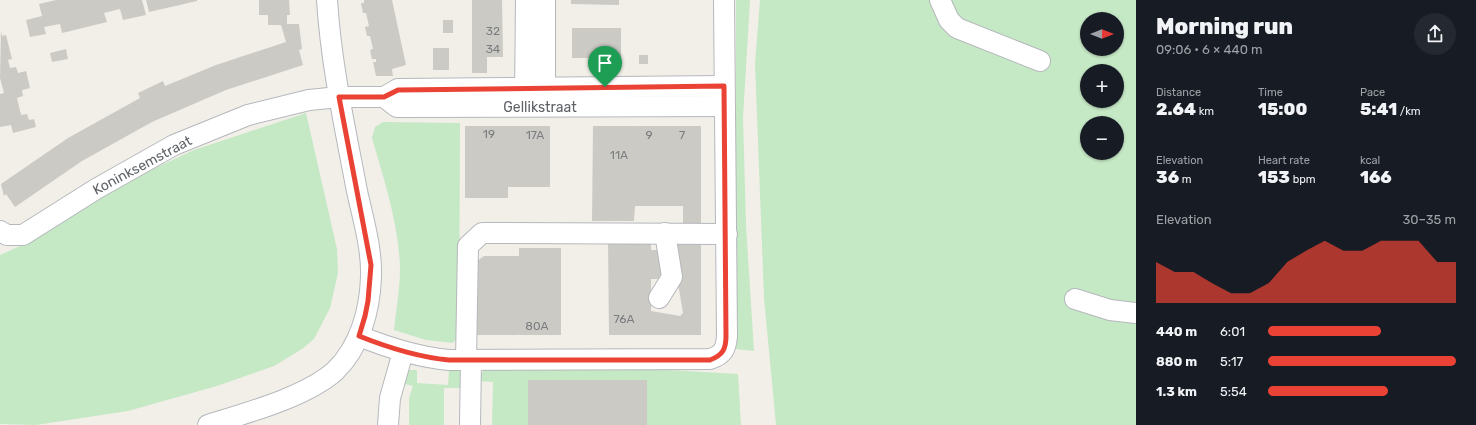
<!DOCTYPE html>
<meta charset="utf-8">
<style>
body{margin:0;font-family:Rubik,sans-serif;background:#242831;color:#f1f3f6;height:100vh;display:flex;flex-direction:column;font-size:15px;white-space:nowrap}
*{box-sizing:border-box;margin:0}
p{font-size:13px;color:#9ea1a6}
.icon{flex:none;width:22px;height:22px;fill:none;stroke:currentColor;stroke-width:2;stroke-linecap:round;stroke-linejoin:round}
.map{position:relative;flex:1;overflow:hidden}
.drawer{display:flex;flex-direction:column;background:#171b24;width:340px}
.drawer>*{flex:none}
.needle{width:26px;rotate:90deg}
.tools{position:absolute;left:1080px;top:12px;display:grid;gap:8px}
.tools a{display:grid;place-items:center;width:44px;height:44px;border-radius:50%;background:#171b24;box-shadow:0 1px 3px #0004;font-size:20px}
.pin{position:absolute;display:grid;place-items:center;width:34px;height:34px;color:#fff;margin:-41px -17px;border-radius:50% 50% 50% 0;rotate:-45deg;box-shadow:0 0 4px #0007}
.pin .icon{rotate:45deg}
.round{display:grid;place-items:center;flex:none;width:42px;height:42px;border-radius:21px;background:#242831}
.summary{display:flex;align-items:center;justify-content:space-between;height:68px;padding:0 20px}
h1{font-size:22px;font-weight:800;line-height:30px}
.metrics{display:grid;grid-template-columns:repeat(3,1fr);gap:6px;height:68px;padding:4px 20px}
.metrics div{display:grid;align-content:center}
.metrics b{font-size:17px;font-weight:800}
.metrics small{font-size:11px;font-weight:400}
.metrics p{font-size:11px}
.chart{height:112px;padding:8px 20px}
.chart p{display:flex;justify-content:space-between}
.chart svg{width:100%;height:72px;margin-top:4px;fill:#ea4335;opacity:.7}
ul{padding:0 20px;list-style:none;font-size:13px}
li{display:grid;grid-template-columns:64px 48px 1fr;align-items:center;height:30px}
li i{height:10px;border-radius:5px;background:#ea4335}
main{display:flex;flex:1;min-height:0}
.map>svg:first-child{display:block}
.green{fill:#c5e8c5;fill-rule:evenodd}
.building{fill:#cccac5}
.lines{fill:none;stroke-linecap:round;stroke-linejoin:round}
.minor-casing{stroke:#b5b8bc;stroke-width:22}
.minor{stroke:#fff;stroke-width:20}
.route-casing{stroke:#fff;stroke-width:8}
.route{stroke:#ea4335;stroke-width:5}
.labels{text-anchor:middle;stroke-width:4;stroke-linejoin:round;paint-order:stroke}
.number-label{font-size:12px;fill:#7a7d7f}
.street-label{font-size:14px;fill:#5f6368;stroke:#fff}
</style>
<main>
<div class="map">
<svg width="1136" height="425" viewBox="0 0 1136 425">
<rect width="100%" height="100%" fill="#f1efe8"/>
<g class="green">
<polygon points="736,0 750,0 743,117 746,225 754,351 736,349"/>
<path d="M 760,0 L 1136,0 L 1136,425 L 776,425 L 764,298 L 755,64 ZM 1087,19 L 1117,19 L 1117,49 L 1087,49 ZM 1087,71 L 1117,71 L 1117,101 L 1087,101 ZM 1087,123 L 1117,123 L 1117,153 L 1087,153 Z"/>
<polygon points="306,113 337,249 338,273 330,308 314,339 302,349 274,366 217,386 128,411 36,425 0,424 0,255 20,246 121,184 194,150"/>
<path d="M 383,122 L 460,123 L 459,335 L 453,343 L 426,340 L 394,330 C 396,310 400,290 400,269 C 399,224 384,180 372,138 L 375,127 Z"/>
<polygon points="486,368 632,368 738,374 741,425 492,425 493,382 478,381 480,375"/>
<polygon points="406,370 417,370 417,383 448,385 449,371 463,371 462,388 444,388 444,425 409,425 409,398 413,386 401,383"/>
</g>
<g class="building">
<polygon points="56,0 142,0 146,15 123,20 120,9 104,13 107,22 62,33 60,24 44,27 46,34 30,37 26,20 42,16 39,4"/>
<polygon points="146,0 197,0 197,1 149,12"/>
<polygon points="259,0 289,0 290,15 287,15 287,24 299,24 302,49 299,50 303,65 226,90 152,122 82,161 15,207 6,194 4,196 1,184 68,138 140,98 138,93 163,81 165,86 216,65 286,42 281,25 268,25 268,15 259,15"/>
<polygon points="364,0 392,0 406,65 392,69 393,76 376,76 373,62 376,62 376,59 372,59 370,50 373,49 370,36 367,36 365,27 369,26 366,13 363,13 361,3 364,3"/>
<polygon points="472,0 502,0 503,57 487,57 487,73 472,73"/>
<polygon points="571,0 619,0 619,5 571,4"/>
<rect x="443" y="20" width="10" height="13"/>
<rect x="572" y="28" width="49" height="30"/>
<polygon points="1,30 2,36 6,35 12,59 8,60 10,68 16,67 18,73 26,71 30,88 22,90 23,96 17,98 21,115 27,114 29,120 34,119 36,127 13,133 11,125 0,127 0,94 4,93 0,78"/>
<rect x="433" y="48" width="16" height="22"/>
<polygon points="66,49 68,59 52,62 50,53"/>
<rect x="639" y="55" width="9" height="9"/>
<polygon points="465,126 550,126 550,187 508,187 508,198 465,198"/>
<polygon points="593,126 634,126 634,127 635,126 701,126 701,223 683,223 683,206 635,206 634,221 592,221"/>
<polygon points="608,241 651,241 651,250 661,250 661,279 651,279 651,311 680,316 683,313 671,242 701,243 701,335 651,335 650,334 650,335 609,335"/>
<polygon points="519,248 561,248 561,335 519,335 519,334 517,335 476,335 477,261 484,256 519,256"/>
<rect x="528" y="380" width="119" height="45"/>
</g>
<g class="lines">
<g class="minor-casing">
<g id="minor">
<polyline points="940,0 949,20 957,28 1040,61"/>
<polyline points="384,97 397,107 724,106"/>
<polyline points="525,100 526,0"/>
<polyline points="545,101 545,0"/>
<polyline points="0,231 7,235 23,235 96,189 174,145 248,115 309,100 339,97 384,97 398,89 724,86"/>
<polyline points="659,298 672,277 665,233"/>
<polyline points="1075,299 1110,310 1136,313"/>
<path d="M 359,336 C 389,348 417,357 449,360 L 710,359 C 723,355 726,349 727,336 L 724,0"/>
<polyline points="466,361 468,246 482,233 727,234"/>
<path d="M 208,425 C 246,413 306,397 335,371 C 360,347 370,310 371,277 C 372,248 363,219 357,191 C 345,128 331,64 327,0"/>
<polyline points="388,425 390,398 403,352"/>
<polyline points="470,425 471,361"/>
</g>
</g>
<use href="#minor" class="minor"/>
</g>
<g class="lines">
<g class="route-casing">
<path id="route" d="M 724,86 L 726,336 C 726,349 723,355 710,360 L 449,360 C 417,357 389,348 359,336 L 365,316 L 368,301 L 371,265 L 339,97 L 384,97 L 398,90 Z"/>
</g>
<use href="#route" class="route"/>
</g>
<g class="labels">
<g class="number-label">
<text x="493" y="35">32</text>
<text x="493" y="53">34</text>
<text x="489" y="138">19</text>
<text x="535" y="139">17A</text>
<text x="649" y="139">9</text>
<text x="682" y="139">7</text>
<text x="619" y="159">11A</text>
<text x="624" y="323">76A</text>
<text x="537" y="330">80A</text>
</g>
<g class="street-label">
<text x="540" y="112">Gellikstraat</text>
<text transform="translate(142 165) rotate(-28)" y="5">Koninksemstraat</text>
</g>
</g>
</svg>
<div class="tools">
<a><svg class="needle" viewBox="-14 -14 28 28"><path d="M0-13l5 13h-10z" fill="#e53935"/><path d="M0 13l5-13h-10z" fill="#9ea1a6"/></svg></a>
<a>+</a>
<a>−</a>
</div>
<div class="pin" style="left:605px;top:87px;background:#1e9e55"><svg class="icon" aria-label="arrive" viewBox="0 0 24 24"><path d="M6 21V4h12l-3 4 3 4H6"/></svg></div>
</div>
<section class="drawer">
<div class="summary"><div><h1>Morning run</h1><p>09:06 · 6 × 440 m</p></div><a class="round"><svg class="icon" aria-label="share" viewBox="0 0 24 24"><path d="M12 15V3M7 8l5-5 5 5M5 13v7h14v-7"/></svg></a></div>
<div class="metrics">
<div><p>Distance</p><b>2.64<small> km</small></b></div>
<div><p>Time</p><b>15:00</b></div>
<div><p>Pace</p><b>5:41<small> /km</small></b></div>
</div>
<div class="metrics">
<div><p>Elevation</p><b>36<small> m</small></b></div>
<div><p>Heart rate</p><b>153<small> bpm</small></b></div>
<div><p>kcal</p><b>166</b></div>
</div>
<div class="chart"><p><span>Elevation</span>30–35 m</p>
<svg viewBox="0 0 160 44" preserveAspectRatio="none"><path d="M0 44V19L10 25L20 25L30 32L40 38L50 38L60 32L70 19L80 12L90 6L100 12L110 12L120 6L130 6L140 6L150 19L160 19V44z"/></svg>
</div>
<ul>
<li><b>440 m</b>6:01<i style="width:60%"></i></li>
<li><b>880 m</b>5:17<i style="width:100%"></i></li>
<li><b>1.3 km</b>5:54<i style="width:64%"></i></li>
</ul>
</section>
</main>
